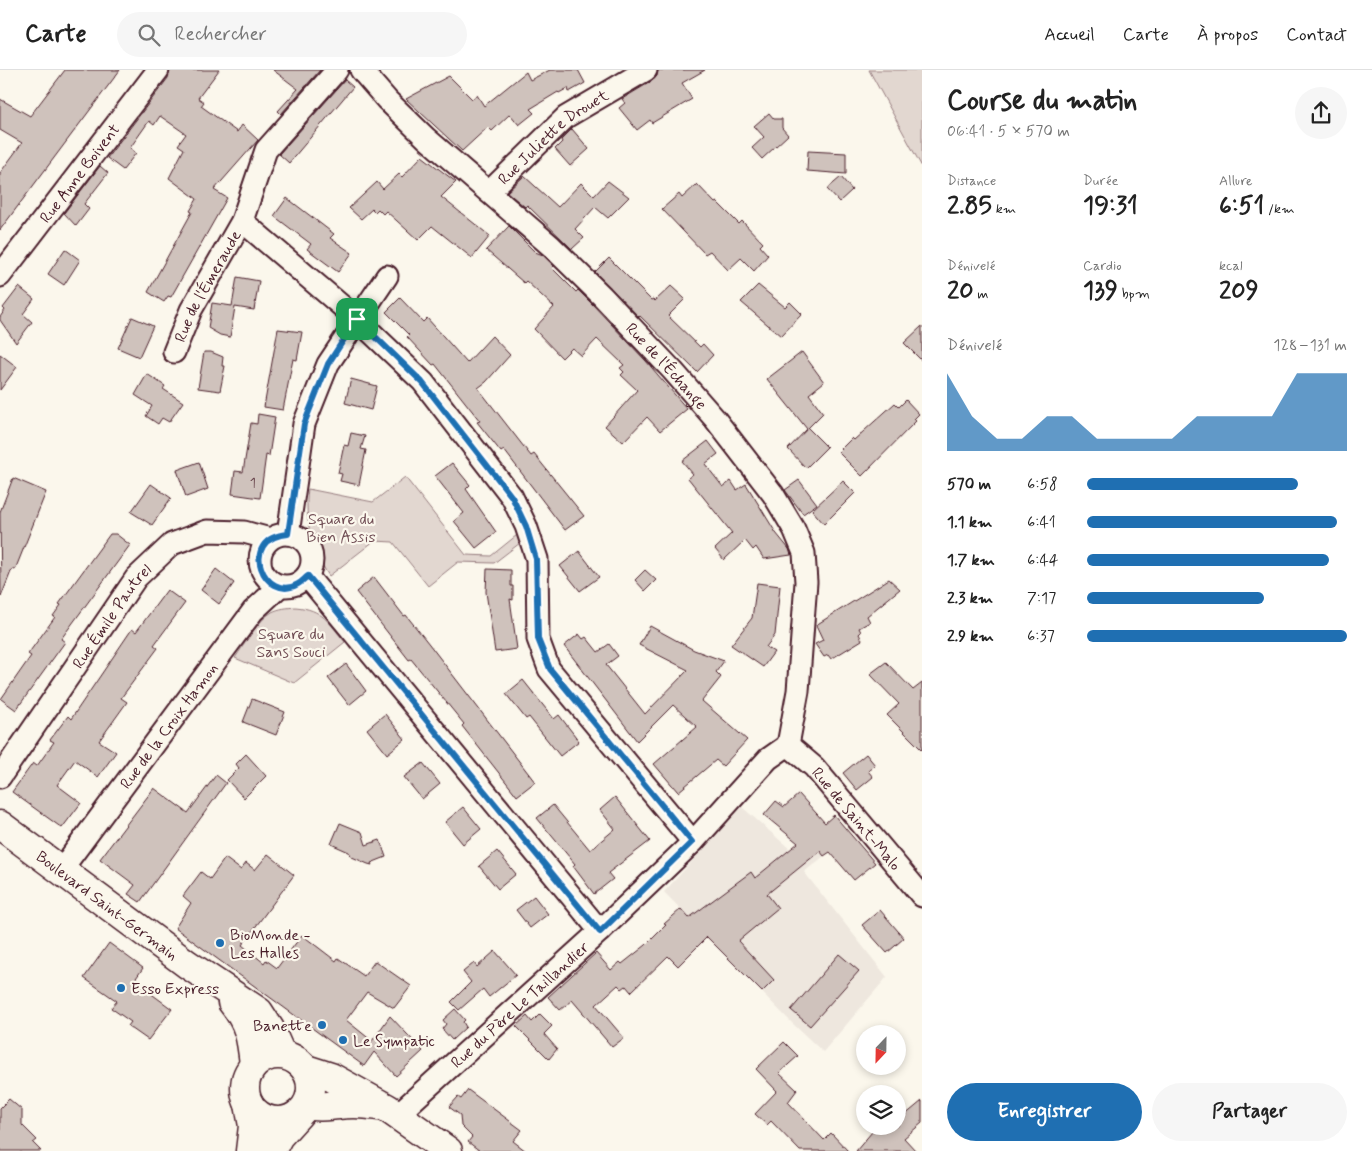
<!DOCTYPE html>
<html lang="fr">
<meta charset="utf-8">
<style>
body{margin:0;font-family:Mynerve,sans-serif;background:#f6f6f6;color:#222;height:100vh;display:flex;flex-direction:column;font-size:19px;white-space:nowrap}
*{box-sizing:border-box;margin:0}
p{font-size:16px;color:#767676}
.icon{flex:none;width:28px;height:28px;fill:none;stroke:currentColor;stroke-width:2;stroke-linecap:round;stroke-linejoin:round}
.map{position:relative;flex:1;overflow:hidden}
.drawer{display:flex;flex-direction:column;background:#fff;width:450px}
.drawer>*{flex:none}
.needle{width:32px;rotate:202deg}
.tools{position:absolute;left:856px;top:955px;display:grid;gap:10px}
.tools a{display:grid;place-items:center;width:50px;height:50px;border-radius:50%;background:#fff;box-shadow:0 2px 8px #0003;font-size:25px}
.pin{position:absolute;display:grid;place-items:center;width:42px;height:42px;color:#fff;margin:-21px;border-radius:10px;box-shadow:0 2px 8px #0006}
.round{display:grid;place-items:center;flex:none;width:52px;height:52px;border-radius:26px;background:#f6f6f6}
.overview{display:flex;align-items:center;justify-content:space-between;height:85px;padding:0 25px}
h1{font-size:28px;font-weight:700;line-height:38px}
.stats{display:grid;grid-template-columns:repeat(3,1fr);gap:8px;height:85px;padding:5px 25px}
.stats div{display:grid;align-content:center}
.stats b{font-size:25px;font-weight:700}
.stats small{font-size:14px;font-weight:400}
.stats p{font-size:14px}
.chart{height:140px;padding:10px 25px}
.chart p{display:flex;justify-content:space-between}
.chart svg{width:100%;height:90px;margin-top:5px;fill:#1f6fb2;opacity:.7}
.primary-button{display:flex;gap:10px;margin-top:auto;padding:10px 25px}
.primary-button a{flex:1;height:58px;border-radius:30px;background:#1f6fb2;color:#fff;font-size:20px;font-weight:700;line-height:58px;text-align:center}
.primary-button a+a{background:#f6f6f6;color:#222}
ul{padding:0 25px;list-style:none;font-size:16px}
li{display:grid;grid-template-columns:80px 60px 1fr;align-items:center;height:38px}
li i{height:12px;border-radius:6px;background:#1f6fb2}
header{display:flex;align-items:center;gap:30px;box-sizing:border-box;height:70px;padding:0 25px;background:#fff;border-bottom:1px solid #e0e0e0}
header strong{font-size:24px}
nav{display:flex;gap:28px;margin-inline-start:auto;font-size:18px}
.search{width:350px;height:45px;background:#f6f6f6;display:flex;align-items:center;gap:12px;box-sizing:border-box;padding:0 18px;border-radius:28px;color:#767676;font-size:19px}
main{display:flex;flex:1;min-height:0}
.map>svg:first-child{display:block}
.built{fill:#eee7de}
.green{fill:#e2d7d0;stroke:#967b7e}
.building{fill:#cfc2bc;stroke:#4a1f2b}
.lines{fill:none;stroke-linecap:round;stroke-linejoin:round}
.minor-casing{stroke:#4a1f2b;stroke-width:25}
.major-casing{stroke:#4a1f2b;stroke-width:31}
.minor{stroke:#fbf7ec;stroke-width:21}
.major{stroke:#fbf7ec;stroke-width:28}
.route-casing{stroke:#fff;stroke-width:10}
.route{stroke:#1f6fb2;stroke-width:6}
.poi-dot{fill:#1f6fb2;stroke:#fbf7ec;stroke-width:2}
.labels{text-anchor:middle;stroke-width:4.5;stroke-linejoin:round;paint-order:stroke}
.number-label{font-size:14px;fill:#6b484f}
.street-label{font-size:16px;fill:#4a1f2b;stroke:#fbf7ec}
.park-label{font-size:16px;fill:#704d54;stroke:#fbf7ec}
.poi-label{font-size:16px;fill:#4a1f2b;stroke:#fbf7ec;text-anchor:start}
</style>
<header>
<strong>Carte</strong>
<div class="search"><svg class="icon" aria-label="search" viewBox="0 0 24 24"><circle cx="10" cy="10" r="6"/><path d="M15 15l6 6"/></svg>Rechercher</div>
<nav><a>Accueil</a><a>Carte</a><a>À propos</a><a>Contact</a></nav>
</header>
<main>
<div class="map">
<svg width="922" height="1081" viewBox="0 0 922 1081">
<rect width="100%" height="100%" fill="#fbf7ec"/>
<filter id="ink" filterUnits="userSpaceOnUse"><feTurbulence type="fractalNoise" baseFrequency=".02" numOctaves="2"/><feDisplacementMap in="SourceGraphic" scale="10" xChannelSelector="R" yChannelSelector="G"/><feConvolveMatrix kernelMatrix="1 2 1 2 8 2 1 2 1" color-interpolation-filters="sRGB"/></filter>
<g filter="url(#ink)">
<polygon class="built" points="742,737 791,780 812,763 828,783 804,802 887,907 823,982 791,952 664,822"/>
<g class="green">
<polygon points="869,0 922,0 922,97"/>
<path d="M 405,407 L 466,485 L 491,486 L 517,465 L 520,473 L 494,493 L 458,492 L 428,516 L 393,472 L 374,471 L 329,506 C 312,481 304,449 308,419 L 373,432 Z"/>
<path d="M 295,537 C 323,539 329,553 345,572 L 294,613 L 235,588 C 244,575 258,550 272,542 C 280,538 287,538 295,537 Z"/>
</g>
<g class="building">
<polygon points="65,0 120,0 0,160 0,103 22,73 0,60 0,29 30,46"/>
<polygon points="170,0 219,0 198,28 204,32 201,36 237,62 242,55 258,70 214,120 227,128 171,227 168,226 164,232 148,222 192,142 190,141 197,129 169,108 184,79 178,75 186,64 160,46 154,55 149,51 130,78 136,83 123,100 107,88 168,8"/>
<polygon points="273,0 320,0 281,44 278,41 298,19"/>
<polygon points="550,0 578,0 585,13 569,22 568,18 559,23 558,22 530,39 534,43 519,55 510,44 492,61 488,57 462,81 406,29 449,6 472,29 477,25 484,36 526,2 530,10"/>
<polygon points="658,0 705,0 682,13 692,29 652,53 650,50 637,60 619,38 625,33 622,29 652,11 657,6"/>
<polygon points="345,10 353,17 289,93 279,84"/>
<polygon points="769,43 774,49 782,49 782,58 788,65 762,89 752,78 764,67 754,56"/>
<polygon points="572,59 589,79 570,96 555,79 562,72 561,70"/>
<polygon points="808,81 846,83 846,104 807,101"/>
<polygon points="422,86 456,112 441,127 490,166 472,188 432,156 418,170 386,141 383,144 378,139 375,142 372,139 361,149 349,138 377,112 383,119 399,104 402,107"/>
<polygon points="100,96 108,103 84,134 89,139 76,156 64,143"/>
<polygon points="524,106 558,137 581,113 594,126 608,111 629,127 608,148 595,137 575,159 584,168 572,179 527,135 525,137 507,122"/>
<polygon points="841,107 852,120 839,132 827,119"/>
<polygon points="697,114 715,133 717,132 739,154 742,151 763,173 760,176 768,185 754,201 741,188 728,200 710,181 705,184 662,139 679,124 682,128"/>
<polygon points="287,128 334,164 330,168 352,183 338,202 307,179 311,174 274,146"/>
<polygon points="509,156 535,182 543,185 554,196 552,198 576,222 578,220 593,235 646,291 687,339 660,361 647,347 623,372 605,356 637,320 621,305 624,302 620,298 624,295 597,269 581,286 572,278 562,288 534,259 554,237 526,211 524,213 486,180"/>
<polygon points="65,179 80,190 64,215 48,204"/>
<polygon points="609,188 651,230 653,229 655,231 671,216 685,229 668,246 700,277 703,274 713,285 697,302 640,246 639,247 595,202"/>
<polygon points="237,207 259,211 254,240 235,237 230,267 220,265 208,258 212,233 232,236"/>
<polygon points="758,215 785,237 790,232 802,244 781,266 741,232"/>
<polygon points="19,217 34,229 23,244 32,252 16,273 0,250 0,247 5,240 3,238"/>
<polygon points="400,228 423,252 427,248 467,293 492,266 510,285 486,312 478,318 531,386 534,384 584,446 565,460 504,380 501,382 477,352 480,351 435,294 433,295 407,267 409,265 386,242"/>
<polygon points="132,247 153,256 139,287 118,278"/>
<polygon points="922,256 922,291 904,273"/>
<polygon points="278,259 302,262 297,290 293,289 283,340 264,337"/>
<polygon points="204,282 211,282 223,287 222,296 225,296 220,321 198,318"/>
<polygon points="802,282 824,312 809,324 823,343 808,358 827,377 806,398 788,379 807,359 767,309"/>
<polygon points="0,284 17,297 0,320"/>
<polygon points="147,304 165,316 163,319 183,332 169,352 162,348 158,354 146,346 152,336 135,325"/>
<polygon points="351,309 377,316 371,340 345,333"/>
<polygon points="906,330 919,344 914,349 916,351 862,406 838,382 852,368 854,370 895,333 899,337"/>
<polygon points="258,344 275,347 269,386 266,385 260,428 232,424 235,401 243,402 251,353 257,354"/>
<polygon points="351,363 365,366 361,379 366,380 359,415 340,411 342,404 338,403 344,375 348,376"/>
<polygon points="708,371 718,384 705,394 723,417 731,411 737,420 746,414 776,463 789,479 791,485 764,489 756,477 753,480 745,470 724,490 715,479 732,463 688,408 693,404 682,391"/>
<polygon points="199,392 208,419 186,427 177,400"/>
<polygon points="452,393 470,415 466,419 496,462 476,478 454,451 464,443 435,406"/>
<polygon points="13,408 46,422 15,500 12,499 1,527 0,442"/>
<polygon points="799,410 817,434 803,444 785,420"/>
<polygon points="843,411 855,423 824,454 812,440"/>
<polygon points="151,414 171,428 152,455 131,442"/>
<polygon points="110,464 116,464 130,475 61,569 65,572 16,640 1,629 31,586 28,584 55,547 53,546 61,535 59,534"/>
<polygon points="579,481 599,507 580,521 560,496"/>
<polygon points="216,499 234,513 219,534 201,520"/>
<polygon points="487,499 511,500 511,516 513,516 513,530 510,529 517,579 495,582 486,522"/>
<polygon points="645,500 656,510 645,521 635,510"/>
<polygon points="374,507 404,546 406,545 429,574 535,712 517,726 462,656 464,654 411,589 409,590 356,522"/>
<polygon points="889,509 900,519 867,546 870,552 859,558 861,562 859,564 862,570 831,589 828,585 824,587 815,574 823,570 816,555"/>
<polygon points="757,513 780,516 775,565 766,577 774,582 763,597 731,575 752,548"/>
<polygon points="167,520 185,533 154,575 158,578 121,628 127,632 99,671 116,682 98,707 75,690 57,715 81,733 62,758 12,722 33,693 37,696 54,672 50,670 68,646 71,649 132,559 136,562"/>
<polygon points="650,556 694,580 724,591 716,602 721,607 702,631 747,670 723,696 716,690 678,722 654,694 697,657 673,635 637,671 564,576 579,564 583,569 586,567 598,582 609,574 618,586 606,595 645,644 688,600 639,575"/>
<polygon points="886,592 913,620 922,613 922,680 887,645 899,634 870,604"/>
<polygon points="346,594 366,621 349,635 328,608"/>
<polygon points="523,610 554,649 559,645 579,671 560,686 529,647 526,649 506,624"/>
<polygon points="252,629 285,642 276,665 243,652"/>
<polygon points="385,644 405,669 387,684 367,659"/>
<polygon points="246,684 266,706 244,728 227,710 239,698 236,694"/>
<polygon points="866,684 875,695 868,701 873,707 857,720 843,703"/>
<polygon points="423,693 440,714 422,729 404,707"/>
<polygon points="216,705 226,713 140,832 128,824 135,815 100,789 154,718 188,743"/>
<polygon points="799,724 825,753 834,745 875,793 854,810 830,782 824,786 820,781 767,824 778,838 738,871 774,910 762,922 707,867 678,896 668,886 631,922 626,916 622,919 618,915 596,935 624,968 612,977 572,930 560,940 548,927 596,883 611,900 620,892 622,894 646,875 666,855 664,854 681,839 689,848 751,802 755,808 798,773 764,745 776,731 784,737"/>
<polygon points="615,727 650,771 608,803 613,809 594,824 573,796 575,794 537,748 553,735 590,780 615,759 600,740"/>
<polygon points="463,737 481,759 463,774 445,752"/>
<polygon points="340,753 362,762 366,775 380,770 386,787 371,793 372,795 368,794 352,787 349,782 331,774"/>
<polygon points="497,781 516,804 498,819 479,796"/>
<polygon points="268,784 294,805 242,875 264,893 266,890 277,898 302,865 336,891 338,888 364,906 375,891 411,916 394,938 367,922 346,950 372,971 390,946 423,981 396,1006 374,982 364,996 175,858 191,833 183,826 201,802 210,809 225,788 241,800 246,793 255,800"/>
<polygon points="534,826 548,844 530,858 516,840"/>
<polygon points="880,840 904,868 887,883 862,855"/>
<polygon points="109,873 143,898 134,911 172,939 148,970 128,956 131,952 111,938 117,931 84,908"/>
<polygon points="495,881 516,905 489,927 483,919 459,940 451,932 471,912 463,902 474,893 477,897"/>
<polygon points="839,884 859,901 810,956 791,940"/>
<polygon points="455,939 465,950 463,952 466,957 452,970 442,959 446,954 443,950"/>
<polygon points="540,944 552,956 544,964 557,979 549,989 516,956 527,946 532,952"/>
<polygon points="784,972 798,986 779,1003 797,1020 788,1032 824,1070 831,1063 848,1081 800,1081 771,1051 767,1055 755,1044 777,1021 756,999"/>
<polygon points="468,1020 522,1060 513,1071 526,1081 480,1081 468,1072 472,1067 461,1056 460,1045 449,1037 458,1027 461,1029"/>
<polygon points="9,1029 22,1040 22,1055 37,1070 33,1073 41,1081 0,1081 0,1038"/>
<polygon points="922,1031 922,1053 904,1068 916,1081 856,1081 877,1056 898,1056 898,1051"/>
</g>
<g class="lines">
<g class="minor-casing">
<g id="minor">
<path id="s1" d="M 361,0 L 387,30 L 426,68 L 551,176 L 602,226 L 673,301 L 715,349 L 773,424 L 794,459 L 804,483 L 806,512 L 798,621 L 788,675"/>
<path id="s2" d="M 489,122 L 566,47 L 646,0"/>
<polyline points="242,151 357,249 423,312 512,427 526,456 537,489 538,569 549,599 693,772"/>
<path id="s3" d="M 0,206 L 158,0"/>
<path id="s4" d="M 174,282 L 191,240 L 242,151 L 266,80 L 337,0"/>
<circle cx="286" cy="490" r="26"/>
<polyline points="288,464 304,354 328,294 387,206"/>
<polyline points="307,506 600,861"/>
<path id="s5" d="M 788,675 L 814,697 L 922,826"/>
<path id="s6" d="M 0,707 L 136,508 L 172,474 L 207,461 L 244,462 L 270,469"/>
<path id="s7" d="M 61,800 L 253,541 L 280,516"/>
<path id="s8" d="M 397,1045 L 600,861 L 693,772 L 768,689 L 788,675"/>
</g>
</g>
<g class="major-casing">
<g id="major">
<path id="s9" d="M 0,755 L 187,894 L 259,942 L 270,959 L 281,984"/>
<path d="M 232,932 C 249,953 251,967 254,994"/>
<circle cx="278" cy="1018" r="33"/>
<polyline points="306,999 331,1007 387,1038 448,1081"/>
<polyline points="249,1034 253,1056 250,1081"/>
<path d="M 307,1035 C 320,1038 326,1036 339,1035 C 352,1033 365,1034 378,1036"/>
<polyline points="271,1081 279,1066 299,1044"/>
</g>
</g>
<use href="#minor" class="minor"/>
<use href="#major" class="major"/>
</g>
</g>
<g class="lines" filter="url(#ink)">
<g class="route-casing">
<path id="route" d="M 357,249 L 422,312 L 512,427 L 526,456 L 536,489 L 538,569 L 550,599 L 692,772 L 600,862 L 308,506 C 305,508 302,512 298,514 C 265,534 236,468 288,464 L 304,354 L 328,294 Z"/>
</g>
<use href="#route" class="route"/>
</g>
<g class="poi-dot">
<circle cx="220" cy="873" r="5"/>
<circle cx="121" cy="918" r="5"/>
<circle cx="322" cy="955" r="5"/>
<circle cx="343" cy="970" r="5"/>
</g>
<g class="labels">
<g class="number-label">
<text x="253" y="417">1</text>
</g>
<g class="street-label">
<text dy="6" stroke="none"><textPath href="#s2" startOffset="85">Rue Juliette Drouet</textPath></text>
<text dy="6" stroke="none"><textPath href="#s3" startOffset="130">Rue Anne Boivent</textPath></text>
<text dy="6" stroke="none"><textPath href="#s4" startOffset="74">Rue de l'Émeraude</textPath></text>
<text dy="6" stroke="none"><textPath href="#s1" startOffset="426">Rue de l'Échange</textPath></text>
<text dy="6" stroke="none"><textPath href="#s6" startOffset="196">Rue Émile Pautrel</textPath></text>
<text dy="6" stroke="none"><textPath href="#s7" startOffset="180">Rue de la Croix Hamon</textPath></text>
<text dy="6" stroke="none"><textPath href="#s5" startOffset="101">Rue de Saint-Malo</textPath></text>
<text dy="6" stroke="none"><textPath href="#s9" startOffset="134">Boulevard Saint-Germain</textPath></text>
<text dy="6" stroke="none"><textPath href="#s8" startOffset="165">Rue du Père Le Taillandier</textPath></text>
</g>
<g class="park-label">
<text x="341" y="454">Square du<tspan x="341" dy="18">Bien Assis</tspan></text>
<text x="291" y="569">Square du<tspan x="291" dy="18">Sans Souci</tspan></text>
</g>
<g class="poi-label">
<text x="230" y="870">BioMonde -<tspan x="230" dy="18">Les Halles</tspan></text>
<text x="131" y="924">Esso Express</text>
<text x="312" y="961" text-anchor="end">Banette</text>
<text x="353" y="976">Le Sympatic</text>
</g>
</g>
</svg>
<div class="tools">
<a><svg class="needle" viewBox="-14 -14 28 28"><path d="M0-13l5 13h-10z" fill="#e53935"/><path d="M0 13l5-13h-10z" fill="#767676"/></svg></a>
<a><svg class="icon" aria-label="layers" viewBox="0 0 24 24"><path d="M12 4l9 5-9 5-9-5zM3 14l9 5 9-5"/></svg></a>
</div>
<div class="pin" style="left:357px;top:249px;background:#1e9e55"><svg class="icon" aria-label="arrive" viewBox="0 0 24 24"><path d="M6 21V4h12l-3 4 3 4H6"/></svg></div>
</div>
<section class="drawer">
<div class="overview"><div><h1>Course du matin</h1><p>06:41 · 5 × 570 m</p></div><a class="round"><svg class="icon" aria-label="share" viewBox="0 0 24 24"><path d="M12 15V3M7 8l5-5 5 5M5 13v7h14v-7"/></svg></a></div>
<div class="stats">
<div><p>Distance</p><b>2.85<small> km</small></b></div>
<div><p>Durée</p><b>19:31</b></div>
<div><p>Allure</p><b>6:51<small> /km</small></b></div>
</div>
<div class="stats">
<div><p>Dénivelé</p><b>20<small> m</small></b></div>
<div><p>Cardio</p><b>139<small> bpm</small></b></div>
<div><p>kcal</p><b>209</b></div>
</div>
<div class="chart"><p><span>Dénivelé</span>128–131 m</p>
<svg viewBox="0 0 160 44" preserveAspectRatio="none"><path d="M0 44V6L10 27L20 38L30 38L40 27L50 27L60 38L70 38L80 38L90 38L100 27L110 27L120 27L130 27L140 6L150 6L160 6V44z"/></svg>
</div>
<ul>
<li><b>570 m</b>6:58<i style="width:81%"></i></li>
<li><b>1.1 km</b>6:41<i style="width:96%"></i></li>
<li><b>1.7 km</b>6:44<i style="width:93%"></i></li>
<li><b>2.3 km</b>7:17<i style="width:68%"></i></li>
<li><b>2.9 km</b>6:37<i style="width:100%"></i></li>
</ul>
<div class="primary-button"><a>Enregistrer</a><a>Partager</a></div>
</section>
</main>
